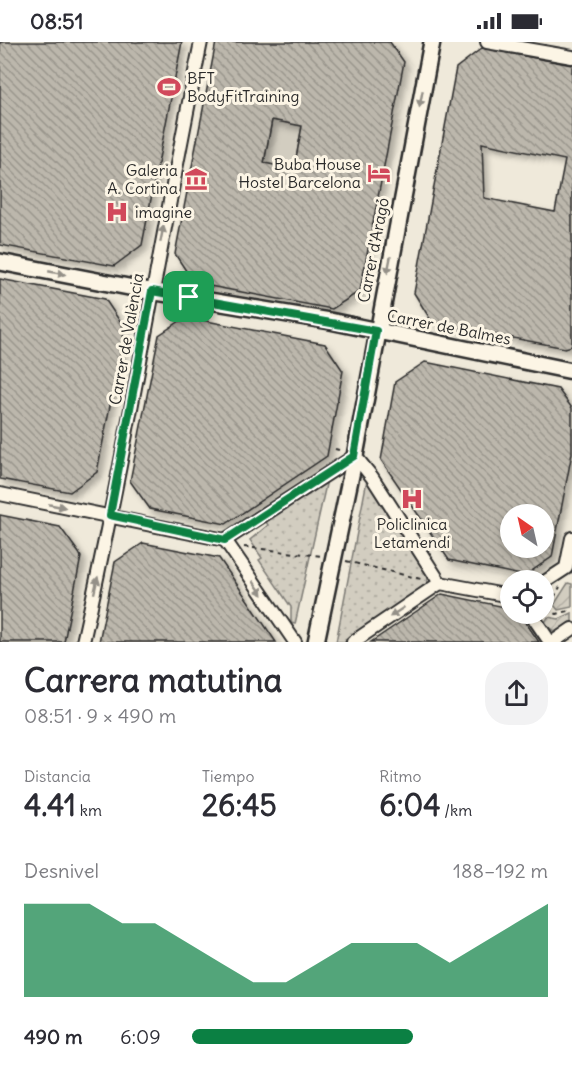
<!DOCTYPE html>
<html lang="es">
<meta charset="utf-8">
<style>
body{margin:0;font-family:Delius,sans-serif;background:#f2f2f3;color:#2b2b33;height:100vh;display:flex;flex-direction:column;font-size:22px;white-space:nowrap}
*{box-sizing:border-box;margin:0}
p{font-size:20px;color:#7c7c81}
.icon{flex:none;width:33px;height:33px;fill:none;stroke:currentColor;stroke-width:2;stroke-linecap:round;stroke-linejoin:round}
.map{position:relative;height:600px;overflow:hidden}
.drawer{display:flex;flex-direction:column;background:#fff;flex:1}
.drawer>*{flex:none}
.needle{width:39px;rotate:326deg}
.tools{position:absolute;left:500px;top:462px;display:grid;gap:12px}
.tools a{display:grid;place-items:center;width:54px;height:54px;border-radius:50%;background:#fff;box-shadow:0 3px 9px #0003;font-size:30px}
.pin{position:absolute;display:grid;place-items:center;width:51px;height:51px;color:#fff;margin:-26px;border-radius:12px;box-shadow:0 3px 9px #0006}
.round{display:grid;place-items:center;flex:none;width:63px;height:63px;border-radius:24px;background:#f2f2f3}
.headline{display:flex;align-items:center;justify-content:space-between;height:102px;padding:0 24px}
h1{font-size:33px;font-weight:700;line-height:45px}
.stats{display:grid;grid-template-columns:repeat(3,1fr);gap:9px;height:102px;padding:6px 24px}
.stats div{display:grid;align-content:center}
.stats b{font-size:30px;font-weight:700}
.stats small{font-size:16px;font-weight:400}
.stats p{font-size:16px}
.chart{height:168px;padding:12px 24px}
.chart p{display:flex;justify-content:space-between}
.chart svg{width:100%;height:108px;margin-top:6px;fill:#0b8043;opacity:.7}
ul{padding:0 24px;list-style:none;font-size:20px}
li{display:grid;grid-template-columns:96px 72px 1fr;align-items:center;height:45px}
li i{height:15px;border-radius:8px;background:#0b8043}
.status{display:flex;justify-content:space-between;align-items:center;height:42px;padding:0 30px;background:#fff;direction:ltr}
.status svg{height:16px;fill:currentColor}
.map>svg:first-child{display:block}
.grass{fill:#d2cdc0;stroke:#7e7c76;stroke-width:1.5}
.park{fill:url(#park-dots);stroke:#7e7c76;stroke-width:1.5}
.garden{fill:url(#garden-furrows);stroke:#7e7c76;stroke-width:1.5}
.building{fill:url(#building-back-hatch);stroke:#2b2b2b;stroke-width:1.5;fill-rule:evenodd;filter:url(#shadow)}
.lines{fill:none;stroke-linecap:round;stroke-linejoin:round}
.minor-casing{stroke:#2b2b2b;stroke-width:16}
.major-casing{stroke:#2b2b2b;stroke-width:20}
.path{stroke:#2b2b2b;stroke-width:2;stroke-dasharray:4.5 4.5;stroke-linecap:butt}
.minor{stroke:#fcf5e5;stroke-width:12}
.major{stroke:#fcf5e5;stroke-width:15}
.oneway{fill:#949088}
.route-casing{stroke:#fff;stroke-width:12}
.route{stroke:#0b8043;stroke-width:8}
.labels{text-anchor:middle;stroke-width:6;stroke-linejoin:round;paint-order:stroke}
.poi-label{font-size:16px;fill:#2b2b2b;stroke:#fcf5e5;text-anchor:start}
.street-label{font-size:16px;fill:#2b2b2b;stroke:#fcf5e5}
</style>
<div class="status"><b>08:51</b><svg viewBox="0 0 49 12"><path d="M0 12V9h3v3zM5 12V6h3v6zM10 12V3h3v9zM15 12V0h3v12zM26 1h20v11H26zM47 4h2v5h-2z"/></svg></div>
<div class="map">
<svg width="572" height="600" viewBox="0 0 572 600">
<defs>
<pattern id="park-dots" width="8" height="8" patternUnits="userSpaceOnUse" patternTransform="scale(1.5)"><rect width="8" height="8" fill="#d2cdc0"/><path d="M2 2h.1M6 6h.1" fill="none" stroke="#b4b0a5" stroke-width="1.8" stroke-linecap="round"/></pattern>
<pattern id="garden-furrows" width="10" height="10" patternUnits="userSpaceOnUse" patternTransform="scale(1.5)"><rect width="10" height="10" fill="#d2cdc0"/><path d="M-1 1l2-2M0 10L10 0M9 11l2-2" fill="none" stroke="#b4b0a5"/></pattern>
<pattern id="building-back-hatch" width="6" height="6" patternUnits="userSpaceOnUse" patternTransform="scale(1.5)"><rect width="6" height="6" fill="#bcb7ac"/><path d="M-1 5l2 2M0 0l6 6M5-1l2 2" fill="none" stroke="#99958c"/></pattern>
<filter id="shadow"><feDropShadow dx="5" dy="5" stdDeviation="3" flood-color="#0004"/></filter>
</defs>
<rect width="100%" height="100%" fill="#efe9da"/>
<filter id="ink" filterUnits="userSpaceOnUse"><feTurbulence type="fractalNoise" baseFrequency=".0167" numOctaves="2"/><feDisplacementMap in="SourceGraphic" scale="12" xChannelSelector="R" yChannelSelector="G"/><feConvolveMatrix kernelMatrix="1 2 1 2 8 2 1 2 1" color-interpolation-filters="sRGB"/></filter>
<g filter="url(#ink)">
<polygon class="grass" points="272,78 302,84 294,127 264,121"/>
<g class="park">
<polygon points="327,438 295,582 291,581 291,565 259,518 262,516 250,498 268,483 265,478"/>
<polygon points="367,438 429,530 426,547 348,600 336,600"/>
</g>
<g class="garden">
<polygon points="568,541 572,542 572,565 558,568 554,563"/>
<polygon points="572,571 572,583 557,591 544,582 548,575 559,577"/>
</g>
<g class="building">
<polygon points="0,0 182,0 142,203 114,224 0,203"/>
<path d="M 216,0 L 390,0 L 404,20 L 360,249 L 332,267 L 194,241 L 175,212 ZM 272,78 L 302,84 L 294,127 L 264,121 Z"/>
<path d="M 482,6 L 572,23 L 572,304 L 565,306 L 435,281 L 430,277 L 414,251 L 456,26 ZM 482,101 L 565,118 L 555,170 L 484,156 Z"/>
<polygon points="0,237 105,257 125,287 97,430 70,450 0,437"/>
<polygon points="186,275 325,302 343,329 327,414 226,482 150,467 130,439 159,293"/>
<path d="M 425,320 L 558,347 L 572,366 L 572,411 L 552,515 L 527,532 L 521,533 L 449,518 L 381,418 L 395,340 ZM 510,472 L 543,472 L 543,506 L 510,506 Z"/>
<polygon points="0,473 60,485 79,511 81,515 64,600 0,600"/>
<polygon points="143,501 219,516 276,600 99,600 115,520"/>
<polygon points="442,552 510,566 510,572 520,572 539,600 371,600"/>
</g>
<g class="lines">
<g class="minor-casing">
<g id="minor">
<polyline points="487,0 572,15"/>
<polyline points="0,452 225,498"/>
<polyline points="225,498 355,414 372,435 440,541"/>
<polyline points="225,498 295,600"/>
<polyline points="440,541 510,554"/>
<polyline points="543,541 566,526 572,496"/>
<polyline points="531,572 550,600"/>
<path d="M 83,600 C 128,401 160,200 201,0"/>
<polyline points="353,600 440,541"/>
<polyline points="553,600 572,587"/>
</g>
</g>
<g class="major-casing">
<g id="major">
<polyline points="0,220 144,248 330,279 572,329"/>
<polyline points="316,600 355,414 432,0"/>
</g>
</g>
<g class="path">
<polyline points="335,407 339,408"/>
<polyline points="244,505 322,514"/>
<polyline points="346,519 425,538"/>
<polyline points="547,568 557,572 572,568"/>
<polyline points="545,571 560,545"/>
</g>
<use href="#minor" class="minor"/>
<use href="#major" class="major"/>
</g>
<defs><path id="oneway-solid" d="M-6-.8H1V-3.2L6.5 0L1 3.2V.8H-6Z" transform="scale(1.5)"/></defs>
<g class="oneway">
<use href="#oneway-solid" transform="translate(421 57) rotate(101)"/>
<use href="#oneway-solid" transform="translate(162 192) rotate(-79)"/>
<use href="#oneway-solid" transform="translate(389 223) rotate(101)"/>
<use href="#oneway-solid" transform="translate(57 231) rotate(11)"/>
<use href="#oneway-solid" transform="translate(57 464) rotate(11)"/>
<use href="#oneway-solid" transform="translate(96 543) rotate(-77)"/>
<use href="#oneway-solid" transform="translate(258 546) rotate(55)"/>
<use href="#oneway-solid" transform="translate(397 570) rotate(146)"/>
</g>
</g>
<g class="lines" filter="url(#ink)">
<g class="route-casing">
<polygon id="route" points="152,249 376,289 354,414 225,498 110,473"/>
</g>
<use href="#route" class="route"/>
</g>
<defs>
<g id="stadium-bare" transform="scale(1.8)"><path d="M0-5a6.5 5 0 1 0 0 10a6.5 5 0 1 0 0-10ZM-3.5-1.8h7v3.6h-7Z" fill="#d1495b" stroke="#fcf5e5" stroke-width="2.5" paint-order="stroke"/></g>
<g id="hotel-bare" transform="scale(1.8)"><path d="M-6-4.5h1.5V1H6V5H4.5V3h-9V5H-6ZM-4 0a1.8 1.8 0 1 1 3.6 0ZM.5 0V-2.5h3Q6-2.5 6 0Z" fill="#d1495b" stroke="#fcf5e5" stroke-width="2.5" paint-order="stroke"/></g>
<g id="museum-bare" transform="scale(1.8)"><path d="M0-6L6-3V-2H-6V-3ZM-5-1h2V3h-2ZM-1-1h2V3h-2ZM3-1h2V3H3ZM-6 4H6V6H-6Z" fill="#d1495b" stroke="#fcf5e5" stroke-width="2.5" paint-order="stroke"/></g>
<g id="hospital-bare" transform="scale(1.8)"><path d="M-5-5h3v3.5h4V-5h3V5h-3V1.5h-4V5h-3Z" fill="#d1495b" stroke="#fcf5e5" stroke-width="2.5" paint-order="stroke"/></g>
</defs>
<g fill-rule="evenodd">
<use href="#stadium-bare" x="169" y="45"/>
<use href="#hotel-bare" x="379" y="131"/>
<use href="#museum-bare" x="196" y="137"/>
<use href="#hospital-bare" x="117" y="170"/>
<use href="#hospital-bare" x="412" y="457"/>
</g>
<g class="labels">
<g class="poi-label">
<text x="187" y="42">BFT<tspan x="187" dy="18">BodyFitTraining</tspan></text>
<text x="361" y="128" text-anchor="end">Buba House<tspan x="361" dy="18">Hostel Barcelona</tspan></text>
<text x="178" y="134" text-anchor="end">Galeria<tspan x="178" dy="18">A. Cortina</tspan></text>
<text x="135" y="176">imagine</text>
<text x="412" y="488" text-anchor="middle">Policlinica<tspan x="412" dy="18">Letamendi</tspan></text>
</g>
<g class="street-label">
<text transform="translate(373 208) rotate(-79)" y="6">Carrer d'Aragó</text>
<text transform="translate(449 285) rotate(11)" y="6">Carrer de Balmes</text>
<text transform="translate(126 297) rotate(-80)" y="6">Carrer de València</text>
</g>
</g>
</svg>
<div class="tools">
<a><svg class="needle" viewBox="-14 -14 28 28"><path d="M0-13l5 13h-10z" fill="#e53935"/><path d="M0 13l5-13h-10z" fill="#7c7c81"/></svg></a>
<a><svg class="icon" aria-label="locate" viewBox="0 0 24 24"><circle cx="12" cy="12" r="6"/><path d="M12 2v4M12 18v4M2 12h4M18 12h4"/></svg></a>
</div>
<div class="pin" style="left:189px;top:255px;background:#1e9e55"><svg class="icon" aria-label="arrive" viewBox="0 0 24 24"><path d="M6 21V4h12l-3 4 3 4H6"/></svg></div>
</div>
<section class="drawer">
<div class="headline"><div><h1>Carrera matutina</h1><p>08:51 · 9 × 490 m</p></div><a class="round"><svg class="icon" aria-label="share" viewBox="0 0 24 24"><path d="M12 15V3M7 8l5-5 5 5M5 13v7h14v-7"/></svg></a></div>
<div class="stats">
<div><p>Distancia</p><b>4.41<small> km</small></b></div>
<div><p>Tiempo</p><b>26:45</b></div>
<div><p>Ritmo</p><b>6:04<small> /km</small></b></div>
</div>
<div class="chart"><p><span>Desnivel</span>188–192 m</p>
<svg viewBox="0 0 160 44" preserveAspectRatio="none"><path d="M0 44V6L10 6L20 6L30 14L40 14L50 22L60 30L70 38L80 38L90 30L100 22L110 22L120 22L130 30L140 22L150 14L160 6V44z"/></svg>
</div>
<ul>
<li><b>490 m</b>6:09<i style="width:62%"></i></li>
</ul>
</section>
